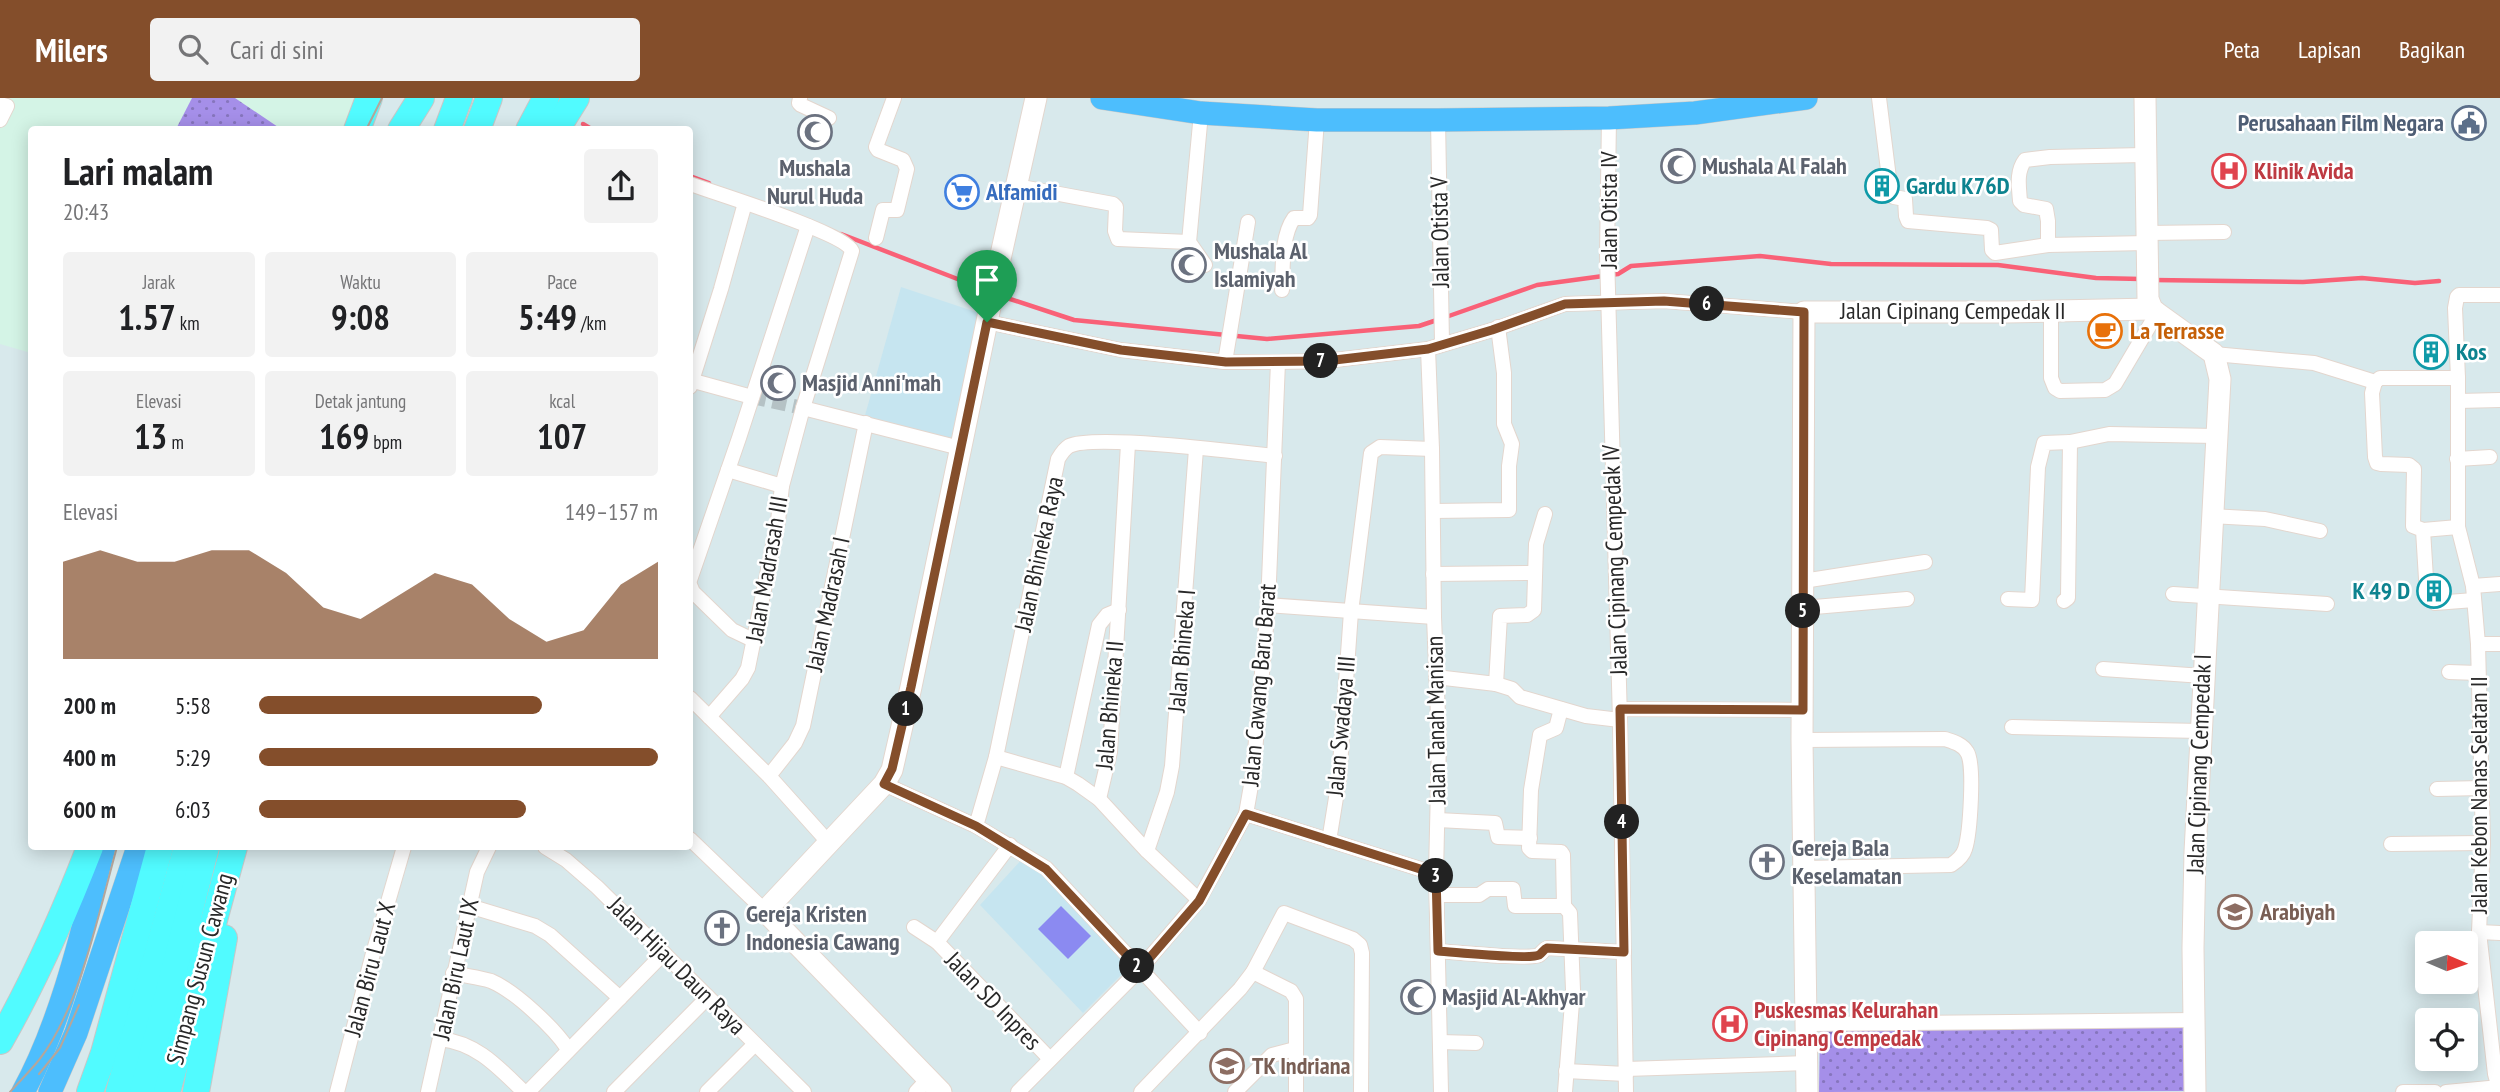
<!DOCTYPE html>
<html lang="id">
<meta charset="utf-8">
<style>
body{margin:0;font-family:"PT Sans Narrow",sans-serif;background:#f2f2f2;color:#202124;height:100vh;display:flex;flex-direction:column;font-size:26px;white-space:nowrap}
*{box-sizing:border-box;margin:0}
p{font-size:23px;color:#757577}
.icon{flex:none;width:38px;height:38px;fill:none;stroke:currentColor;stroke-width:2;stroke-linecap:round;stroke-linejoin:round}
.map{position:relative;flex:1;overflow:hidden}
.side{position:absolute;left:28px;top:28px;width:665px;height:724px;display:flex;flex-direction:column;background:#fff;border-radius:7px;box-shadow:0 4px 18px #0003}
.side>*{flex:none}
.needle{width:46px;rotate:92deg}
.controls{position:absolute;left:2415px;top:833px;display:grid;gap:14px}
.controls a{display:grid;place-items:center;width:63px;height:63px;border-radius:7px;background:#fff;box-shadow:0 4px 18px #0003;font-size:35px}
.pin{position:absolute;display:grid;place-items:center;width:60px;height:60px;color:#fff;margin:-72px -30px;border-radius:50% 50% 50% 0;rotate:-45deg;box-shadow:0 0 7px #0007}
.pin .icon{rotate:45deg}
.km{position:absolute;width:35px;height:35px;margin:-18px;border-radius:50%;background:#222;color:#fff;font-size:19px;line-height:35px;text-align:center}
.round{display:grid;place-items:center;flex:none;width:74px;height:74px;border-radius:7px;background:#f2f2f2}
.head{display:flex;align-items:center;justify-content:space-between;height:119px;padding:0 35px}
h1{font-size:38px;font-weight:700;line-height:52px}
.figures{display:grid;grid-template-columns:repeat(3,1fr);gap:10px;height:119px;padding:7px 35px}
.figures div{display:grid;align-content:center;border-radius:7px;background:#f2f2f2;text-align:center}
.figures b{font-size:35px;font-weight:700}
.figures small{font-size:19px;font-weight:400}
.figures p{font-size:19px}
.chart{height:196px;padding:14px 35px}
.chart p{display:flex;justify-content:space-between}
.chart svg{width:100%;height:126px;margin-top:7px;fill:#844e2b;opacity:.7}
ul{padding:0 35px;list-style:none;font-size:23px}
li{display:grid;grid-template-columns:112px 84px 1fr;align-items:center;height:52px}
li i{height:18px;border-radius:9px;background:#844e2b}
header{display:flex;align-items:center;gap:42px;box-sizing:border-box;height:98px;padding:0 35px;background:#844e2b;color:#fff}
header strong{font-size:33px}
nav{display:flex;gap:38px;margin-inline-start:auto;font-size:24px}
.search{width:490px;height:63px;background:#f2f2f2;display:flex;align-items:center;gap:18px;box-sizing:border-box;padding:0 24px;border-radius:7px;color:#757577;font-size:26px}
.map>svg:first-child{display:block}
.education{fill:#c6e5f0}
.medical{fill:#d4f4e6}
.park{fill:url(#park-dots)}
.pitch{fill:#8b8af1}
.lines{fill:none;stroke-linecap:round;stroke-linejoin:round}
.stream{stroke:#f96177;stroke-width:4.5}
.street-tunnel{stroke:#b5c2c5;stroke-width:14;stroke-dasharray:14 7;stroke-linecap:butt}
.street-casing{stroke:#e3d6ce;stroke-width:16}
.secondary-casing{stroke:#e3d6ce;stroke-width:23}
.primary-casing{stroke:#c7c7c7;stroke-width:24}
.highway-casing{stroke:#c7c7c7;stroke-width:28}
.street{stroke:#fff;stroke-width:14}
.secondary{stroke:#fff;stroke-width:21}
.primary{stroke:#4dbefd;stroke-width:23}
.highway{stroke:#51fbff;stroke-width:26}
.tram{stroke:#b5a69b;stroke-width:2}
.route-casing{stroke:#fff;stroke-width:14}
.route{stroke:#844e2b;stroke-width:9}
.labels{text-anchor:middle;stroke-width:5;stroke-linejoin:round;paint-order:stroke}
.service-label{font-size:24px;font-weight:bold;fill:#4e5e75;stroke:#fff;text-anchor:end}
.worship-label{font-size:24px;font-weight:bold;fill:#5b616d;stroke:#fff;text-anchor:start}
.health-label{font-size:24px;font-weight:bold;fill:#be3a42;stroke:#fff;text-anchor:start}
.culture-label{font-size:24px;font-weight:bold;fill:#0d838f;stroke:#fff;text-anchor:start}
.shop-label{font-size:24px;font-weight:bold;fill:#366cbe;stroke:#fff;text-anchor:start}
.street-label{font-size:24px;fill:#282828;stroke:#fff}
.food-label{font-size:24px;font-weight:bold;fill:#c56008;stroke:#fff;text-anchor:start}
.education-label{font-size:24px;font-weight:bold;fill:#785e54;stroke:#fff;text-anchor:start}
</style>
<header>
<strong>Milers</strong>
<div class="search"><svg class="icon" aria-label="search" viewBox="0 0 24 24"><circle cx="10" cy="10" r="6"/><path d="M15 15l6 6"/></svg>Cari di sini</div>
<nav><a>Peta</a><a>Lapisan</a><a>Bagikan</a></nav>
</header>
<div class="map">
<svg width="2500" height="994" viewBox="0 0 2500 994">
<defs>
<pattern id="park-dots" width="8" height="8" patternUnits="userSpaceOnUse" patternTransform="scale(1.75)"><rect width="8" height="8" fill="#a58fe9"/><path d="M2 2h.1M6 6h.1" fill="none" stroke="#8675bd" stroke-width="1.8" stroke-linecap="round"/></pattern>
</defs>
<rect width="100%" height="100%" fill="#d8e9ec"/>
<g class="education">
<polygon points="901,189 985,217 957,347 864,321"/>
<polygon points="1025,758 1130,868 1083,915 980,807"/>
</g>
<polygon class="medical" points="10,0 362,0 344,31 32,32 31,255 0,246 0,19"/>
<g class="park">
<polygon points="192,0 235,0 281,31 176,31"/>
<polygon points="2192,925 2192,993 1819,994 1820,928"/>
</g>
<polygon class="pitch" points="1061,808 1091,838 1068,861 1038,831"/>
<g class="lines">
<g class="stream">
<polyline points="583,26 593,32"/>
<polyline points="690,78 709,85"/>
<polyline points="841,136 986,192"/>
<polyline points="2153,182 2303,184 2362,180 2415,185 2439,183"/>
<polyline points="998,197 1074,222 1267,241 1419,228 1437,222"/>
<polyline points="1446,219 1537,187 1618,176 1631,168 1760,158 1831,166 1998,167 2096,180 2141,181"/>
</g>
<polyline class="street-tunnel" points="752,299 803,310"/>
<g class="street-casing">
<g id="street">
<polyline points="800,0 799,5 801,7 829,20"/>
<polyline points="1879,0 1891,96 1894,99 1905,101 1906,118 1908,123 1987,130 1991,132 1992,152 1995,155 2048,147 2147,145"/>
<polyline points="0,6 7,8 0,22"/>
<polyline points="1201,15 1189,144 1205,167"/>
<polyline points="1609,20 1607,157 1620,622 1626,994"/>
<polyline points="1438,22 1442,245"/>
<path d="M 690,86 C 715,95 845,135 852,153 L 803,310 L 782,388 L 778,423 L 748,570 L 742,581 L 709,619"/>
<polyline points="1016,88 1113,106 1116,109 1115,133 1118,141 1189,144"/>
<polyline points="2146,135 2224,134"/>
<polyline points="876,140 883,112 897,112 907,71 903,62 878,52 876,49 894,0"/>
<path d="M 2048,147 L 2048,123 L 2046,111 L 2024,107 L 2020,103 C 2019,89 2016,74 2025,62 L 2050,59 L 2144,57"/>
<path d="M 1282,192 C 1283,170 1281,138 1294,120 L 1308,120 L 1310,117 L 1317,22"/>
<polyline points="2051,213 2051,280 2055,290 2060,293 2105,292 2115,286 2157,215"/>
<polyline points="987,224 1121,252 1225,264 1278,264 1326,263 1428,251 1492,232 1565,206 1664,203 1804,214"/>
<polyline points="1428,251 1432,351 1434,519 1439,643 1436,776 1441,994"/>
<polyline points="2214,256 2314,265 2375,284"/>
<polyline points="1225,264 1248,124"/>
<polyline points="690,282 752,299"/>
<polyline points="2375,284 2372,295 2375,359 2377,365 2381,366 2409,367 2414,371 2413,428 2423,432 2427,497 2435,505 2474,502"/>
<polyline points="2375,284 2380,280 2458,280"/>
<polyline points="690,289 721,191 745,105"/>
<polyline points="2458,303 2500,302"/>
<polyline points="803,310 960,350"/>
<polyline points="2457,361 2490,359"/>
<polyline points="728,372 782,388"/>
<polyline points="1433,413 1509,412 1509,368 1512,346 1504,326 1504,275 1498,229"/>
<polyline points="2211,418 2265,421 2320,433"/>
<polyline points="2423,432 2458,429"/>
<polyline points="1433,476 1535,475"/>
<polyline points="690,482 739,340 808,128"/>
<polyline points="1803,483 1925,464"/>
<polyline points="690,487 693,494 732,532 755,543"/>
<polyline points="2473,488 2500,486"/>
<polyline points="2173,496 2327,506"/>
<polyline points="2008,501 2032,502 2038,369 2044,345 2070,344 2109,336 2216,338"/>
<polyline points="2064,503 2068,500 2070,344"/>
<polyline points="1268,507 1434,519"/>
<polyline points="1803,510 1907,501"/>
<polyline points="2478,546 2500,546"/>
<polyline points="2103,571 2203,578"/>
<polyline points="2449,574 2478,575"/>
<polyline points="1436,579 1496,586 1512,591 1520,599 1586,618 1620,622"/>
<polyline points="1496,586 1500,518 1527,517 1534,512 1536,446 1545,416"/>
<polyline points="690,600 769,678 829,745"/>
<polyline points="1561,611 1556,630 1540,637 1531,692 1529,750 1532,753 1561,754 1563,757 1564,808 1570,815 1573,892 1565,994"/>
<polyline points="1620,611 1803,612"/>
<polyline points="2012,629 2201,633"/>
<path d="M 1802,642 L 1945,641 C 1954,644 1962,646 1967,654 C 1975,666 1970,736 1965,751 C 1963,758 1957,763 1951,767 L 1805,770"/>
<polyline points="996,659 1066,679 1078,686 1099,701 1147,753 1199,802"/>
<polyline points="769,678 795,645 803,628 866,325"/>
<polyline points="1066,679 1099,527 1107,517 1119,512"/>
<polyline points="884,686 976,728 1046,770 1200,935"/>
<polyline points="2437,691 2482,690"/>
<polyline points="1099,701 1110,654 1128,346"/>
<polyline points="1246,716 1436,776"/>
<polyline points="1438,722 1495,725 1498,739 1530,740"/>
<path d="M 976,728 L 996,659 L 1058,361 C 1061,356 1064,351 1069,348 C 1093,336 1240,354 1275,358"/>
<polyline points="690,741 765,813"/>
<polyline points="1329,743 1339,681 1351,514 1371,355 1380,349 1432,351"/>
<polyline points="2391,746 2483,745"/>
<polyline points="545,749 566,762 597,789 804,994"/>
<polyline points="1147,753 1167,694 1172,668 1196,351"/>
<polyline points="1437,797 1479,797 1488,791 1513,791 1515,808 1564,808"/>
<polyline points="469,808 535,828 550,837 620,900"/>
<polyline points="914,829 937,844 1010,747"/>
<polyline points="2479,834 2500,835"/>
<polyline points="937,844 1050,961"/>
<path d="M 1438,853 C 1455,854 1529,862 1539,857 C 1542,855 1544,851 1547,850 L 1624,854"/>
<polyline points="1253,874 1291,893 1296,901 1296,994"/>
<path d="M 453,875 C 465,878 479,879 491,883 C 515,893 554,930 568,951"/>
<polyline points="1806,926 2194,922"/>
<path d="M 440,941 C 477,945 498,969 524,994"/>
<polyline points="1440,944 1476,945"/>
<polyline points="1626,971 1807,965"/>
<polyline points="1566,973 1626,976"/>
<polyline points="337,994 372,859 404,749"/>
<polyline points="428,994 477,774 489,749"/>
<polyline points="528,994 664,855"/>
<polyline points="614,994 708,899"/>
<polyline points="707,994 755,946"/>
<polyline points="916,994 928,981"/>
<polyline points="1018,994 1140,871 1199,802 1246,716 1253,676 1268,507 1278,264"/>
<polyline points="1141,994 1240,891 1253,874 1284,815 1353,841 1360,847 1362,855 1361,994"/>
<polyline points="1235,994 1272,957 1295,951"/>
<polyline points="2403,994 2435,994"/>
<polyline points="2446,994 2500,989"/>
<polyline points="2500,994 2495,976 2479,834 2483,745 2478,546 2473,488 2458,429 2458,280 2455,210 2457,199 2459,197 2500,197"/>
</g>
</g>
<g class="secondary-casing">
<g id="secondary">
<polyline points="2145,0 2148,201 2152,211 2157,215 2214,256 2220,281 2195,754 2193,850 2195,994"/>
<polyline points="941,994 765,813 884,686 892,672 911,589 1000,161 1036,0"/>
<polyline points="1807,994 1802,642 1804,214 2007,214 2152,211"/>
</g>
</g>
<g class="primary-casing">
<g id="primary">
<polyline points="1102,0 1201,15 1317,22 1438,22 1609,20 1695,15 1806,0"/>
<path d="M 23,994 C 62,924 84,827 104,749"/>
<polyline points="50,994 76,935 138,749"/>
</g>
</g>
<g class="highway-casing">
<g id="highway">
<polyline points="357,32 369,0"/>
<polyline points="401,32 421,0"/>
<polyline points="447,32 459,0"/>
<polyline points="477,32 489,0"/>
<polyline points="529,32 546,0"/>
<polyline points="556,32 576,0"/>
<path d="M 0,943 C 36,880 64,816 90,749"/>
<polyline points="90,994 104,955 160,749"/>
<polyline points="119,994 187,749"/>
<polyline points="143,994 206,749"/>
<polyline points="167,994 234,749"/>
<polyline points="196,994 224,840"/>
</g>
</g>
<use href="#street" class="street"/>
<use href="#secondary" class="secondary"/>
<use href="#primary" class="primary"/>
<use href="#highway" class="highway"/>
<g class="tram">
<polyline points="366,32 382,0"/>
<polyline points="39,976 60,950 79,907"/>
<path d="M 10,994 C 20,983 30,973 39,962 C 80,910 99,813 117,749"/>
</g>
</g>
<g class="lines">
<g class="route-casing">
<path id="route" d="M 1664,203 L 1804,214 L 1803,612 L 1620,611 L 1624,854 L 1547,850 C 1544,851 1542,855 1539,857 C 1529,862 1455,854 1438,853 L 1436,776 L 1246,716 L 1199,803 L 1140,871 L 1046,771 L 976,728 L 884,686 L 892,671 L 911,589 L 987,224 L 1121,252 L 1226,264 L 1326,263 L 1428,251 L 1492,232 L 1565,206 Z"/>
</g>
<use href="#route" class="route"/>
</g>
<defs>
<g id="civic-ring" transform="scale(1.75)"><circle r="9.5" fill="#fff" stroke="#5c6f8a" stroke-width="1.5"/><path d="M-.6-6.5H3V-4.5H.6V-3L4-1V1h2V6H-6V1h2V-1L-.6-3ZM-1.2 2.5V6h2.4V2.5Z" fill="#5c6f8a"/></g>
<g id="mosque-ring" transform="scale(1.75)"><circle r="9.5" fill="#fff" stroke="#6b7280" stroke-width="1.5"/><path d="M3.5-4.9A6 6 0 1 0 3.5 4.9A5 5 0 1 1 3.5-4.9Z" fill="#6b7280"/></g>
<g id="hospital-ring" transform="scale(1.75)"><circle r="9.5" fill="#fff" stroke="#e0444e" stroke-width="1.5"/><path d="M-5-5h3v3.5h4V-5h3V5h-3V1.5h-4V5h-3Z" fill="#e0444e"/></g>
<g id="building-ring" transform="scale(1.75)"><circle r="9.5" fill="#fff" stroke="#0f9aa8" stroke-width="1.5"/><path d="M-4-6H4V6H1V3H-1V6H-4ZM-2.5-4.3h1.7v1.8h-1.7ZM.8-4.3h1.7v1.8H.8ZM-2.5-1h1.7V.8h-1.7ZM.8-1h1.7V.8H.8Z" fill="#0f9aa8"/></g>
<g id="supermarket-ring" transform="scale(1.75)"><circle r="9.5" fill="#fff" stroke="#3f7fe0" stroke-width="1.5"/><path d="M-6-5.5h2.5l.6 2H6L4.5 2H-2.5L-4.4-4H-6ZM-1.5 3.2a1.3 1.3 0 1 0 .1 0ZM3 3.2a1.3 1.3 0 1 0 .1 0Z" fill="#3f7fe0"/></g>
<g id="cafe-ring" transform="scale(1.75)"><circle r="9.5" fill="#fff" stroke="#e8710a" stroke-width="1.5"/><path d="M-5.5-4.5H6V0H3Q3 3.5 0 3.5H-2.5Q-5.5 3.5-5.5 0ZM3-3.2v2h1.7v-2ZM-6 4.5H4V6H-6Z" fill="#e8710a"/></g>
<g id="church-ring" transform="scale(1.75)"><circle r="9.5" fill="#fff" stroke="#6b7280" stroke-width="1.5"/><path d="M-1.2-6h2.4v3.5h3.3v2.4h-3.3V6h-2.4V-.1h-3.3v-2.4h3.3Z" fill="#6b7280"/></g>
<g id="school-ring" transform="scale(1.75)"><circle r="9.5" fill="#fff" stroke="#8d6e63" stroke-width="1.5"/><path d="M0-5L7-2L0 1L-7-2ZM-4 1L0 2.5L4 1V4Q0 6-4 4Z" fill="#8d6e63"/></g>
</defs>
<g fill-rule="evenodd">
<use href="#civic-ring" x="2469" y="25"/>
<use href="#mosque-ring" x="815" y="34"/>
<use href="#mosque-ring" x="1678" y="68"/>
<use href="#hospital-ring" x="2229" y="73"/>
<use href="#building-ring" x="1882" y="88"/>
<use href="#supermarket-ring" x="962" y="94"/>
<use href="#mosque-ring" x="1189" y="167"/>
<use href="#cafe-ring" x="2105" y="233"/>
<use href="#building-ring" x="2431" y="254"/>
<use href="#mosque-ring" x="778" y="285"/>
<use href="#building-ring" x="2434" y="493"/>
<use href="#church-ring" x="1767" y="764"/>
<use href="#school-ring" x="2235" y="814"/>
<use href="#church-ring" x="722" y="830"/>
<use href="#mosque-ring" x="1418" y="899"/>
<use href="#hospital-ring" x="1730" y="926"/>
<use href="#school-ring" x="1227" y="968"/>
</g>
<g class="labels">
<g class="service-label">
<text x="2444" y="33">Perusahaan Film Negara</text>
</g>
<g class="worship-label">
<text x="1702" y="76">Mushala Al Falah</text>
<text x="815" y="78" text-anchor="middle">Mushala<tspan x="815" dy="28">Nurul Huda</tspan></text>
<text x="1214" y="161">Mushala Al<tspan x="1214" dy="28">Islamiyah</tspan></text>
<text x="802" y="293">Masjid Anni'mah</text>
<text x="1792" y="758">Gereja Bala<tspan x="1792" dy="28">Keselamatan</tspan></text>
<text x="746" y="824">Gereja Kristen<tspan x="746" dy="28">Indonesia Cawang</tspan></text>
<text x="1442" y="907">Masjid Al-Akhyar</text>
</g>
<g class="health-label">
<text x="2254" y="81">Klinik Avida</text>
<text x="1754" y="920">Puskesmas Kelurahan<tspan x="1754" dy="28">Cipinang Cempedak</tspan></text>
</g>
<g class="culture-label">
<text x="1906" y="96">Gardu K76D</text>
<text x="2456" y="262">Kos</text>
<text x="2410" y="501" text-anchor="end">K 49 D</text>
</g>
<g class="shop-label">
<text x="986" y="102">Alfamidi</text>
</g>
<g class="street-label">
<text transform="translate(1609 112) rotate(-90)" y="8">Jalan Otista IV</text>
<text transform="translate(1440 134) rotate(-91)" y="8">Jalan Otista V</text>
<text x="1953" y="221">Jalan Cipinang Cempedak II</text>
<text transform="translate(1039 456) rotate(-78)" y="8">Jalan Bhineka Raya</text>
<text transform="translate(1615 462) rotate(-92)" y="8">Jalan Cipinang Cempedak IV</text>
<text transform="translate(767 471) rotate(-80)" y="8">Jalan Madrasah III</text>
<text transform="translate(828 506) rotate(-78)" y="8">Jalan Madrasah I</text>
<text transform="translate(1182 553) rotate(-85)" y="8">Jalan Bhineka I</text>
<text transform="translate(1259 587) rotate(-85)" y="8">Jalan Cawang Baru Barat</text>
<text transform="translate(1110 607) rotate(-85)" y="8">Jalan Bhineka II</text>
<text transform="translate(1436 622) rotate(-91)" y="8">Jalan Tanah Manisan</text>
<text transform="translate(1341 628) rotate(-85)" y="8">Jalan Swadaya III</text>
<text transform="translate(2199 666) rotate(-88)" y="8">Jalan Cipinang Cempedak I</text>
<text transform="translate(2479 697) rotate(-90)" y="8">Jalan Kebon Nanas Selatan II</text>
<text transform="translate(677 868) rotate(45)" y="8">Jalan Hijau Daun Raya</text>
<text transform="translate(200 871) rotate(-75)" y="8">Simpang Susun Cawang</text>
<text transform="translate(370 871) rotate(-75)" y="8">Jalan Biru Laut X</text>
<text transform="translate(456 871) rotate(-78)" y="8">Jalan Biru Laut IX</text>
<text transform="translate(993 903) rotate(46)" y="8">Jalan SD Inpres</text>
</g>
<g class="food-label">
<text x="2130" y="241">La Terrasse</text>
</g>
<g class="education-label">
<text x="2260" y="822">Arabiyah</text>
<text x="1252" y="976">TK Indriana</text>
</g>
</g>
</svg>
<div class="controls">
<a><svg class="needle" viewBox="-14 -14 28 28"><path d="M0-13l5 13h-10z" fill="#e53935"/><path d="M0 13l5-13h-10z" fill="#757577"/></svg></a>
<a><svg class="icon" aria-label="locate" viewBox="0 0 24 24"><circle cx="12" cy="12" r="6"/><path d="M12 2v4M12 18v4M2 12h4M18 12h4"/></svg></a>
</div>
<div class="pin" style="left:987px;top:224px;background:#1e9e55"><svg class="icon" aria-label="arrive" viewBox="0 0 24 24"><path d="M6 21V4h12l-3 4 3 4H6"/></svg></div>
<b class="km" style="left:906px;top:611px">1</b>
<b class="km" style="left:1137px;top:868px">2</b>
<b class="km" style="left:1436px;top:778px">3</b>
<b class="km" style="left:1622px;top:724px">4</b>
<b class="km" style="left:1803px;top:513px">5</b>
<b class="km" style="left:1707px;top:206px">6</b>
<b class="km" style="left:1321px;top:263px">7</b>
<section class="side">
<div class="head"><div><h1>Lari malam</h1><p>20:43</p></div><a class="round"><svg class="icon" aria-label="share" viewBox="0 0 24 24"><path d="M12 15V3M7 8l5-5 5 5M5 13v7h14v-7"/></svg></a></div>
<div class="figures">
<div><p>Jarak</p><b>1.57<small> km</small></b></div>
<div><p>Waktu</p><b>9:08</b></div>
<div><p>Pace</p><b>5:49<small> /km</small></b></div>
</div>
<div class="figures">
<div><p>Elevasi</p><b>13<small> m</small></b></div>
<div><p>Detak jantung</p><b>169<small> bpm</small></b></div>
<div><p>kcal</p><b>107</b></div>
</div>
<div class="chart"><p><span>Elevasi</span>149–157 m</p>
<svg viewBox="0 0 160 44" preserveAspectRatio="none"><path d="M0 44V10L10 6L20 10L30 10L40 6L50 6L60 14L70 26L80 30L90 22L100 14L110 18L120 30L130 38L140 34L150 18L160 10V44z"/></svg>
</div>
<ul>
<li><b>200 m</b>5:58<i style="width:71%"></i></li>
<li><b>400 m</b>5:29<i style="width:100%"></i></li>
<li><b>600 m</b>6:03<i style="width:67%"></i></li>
</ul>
</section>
</div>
